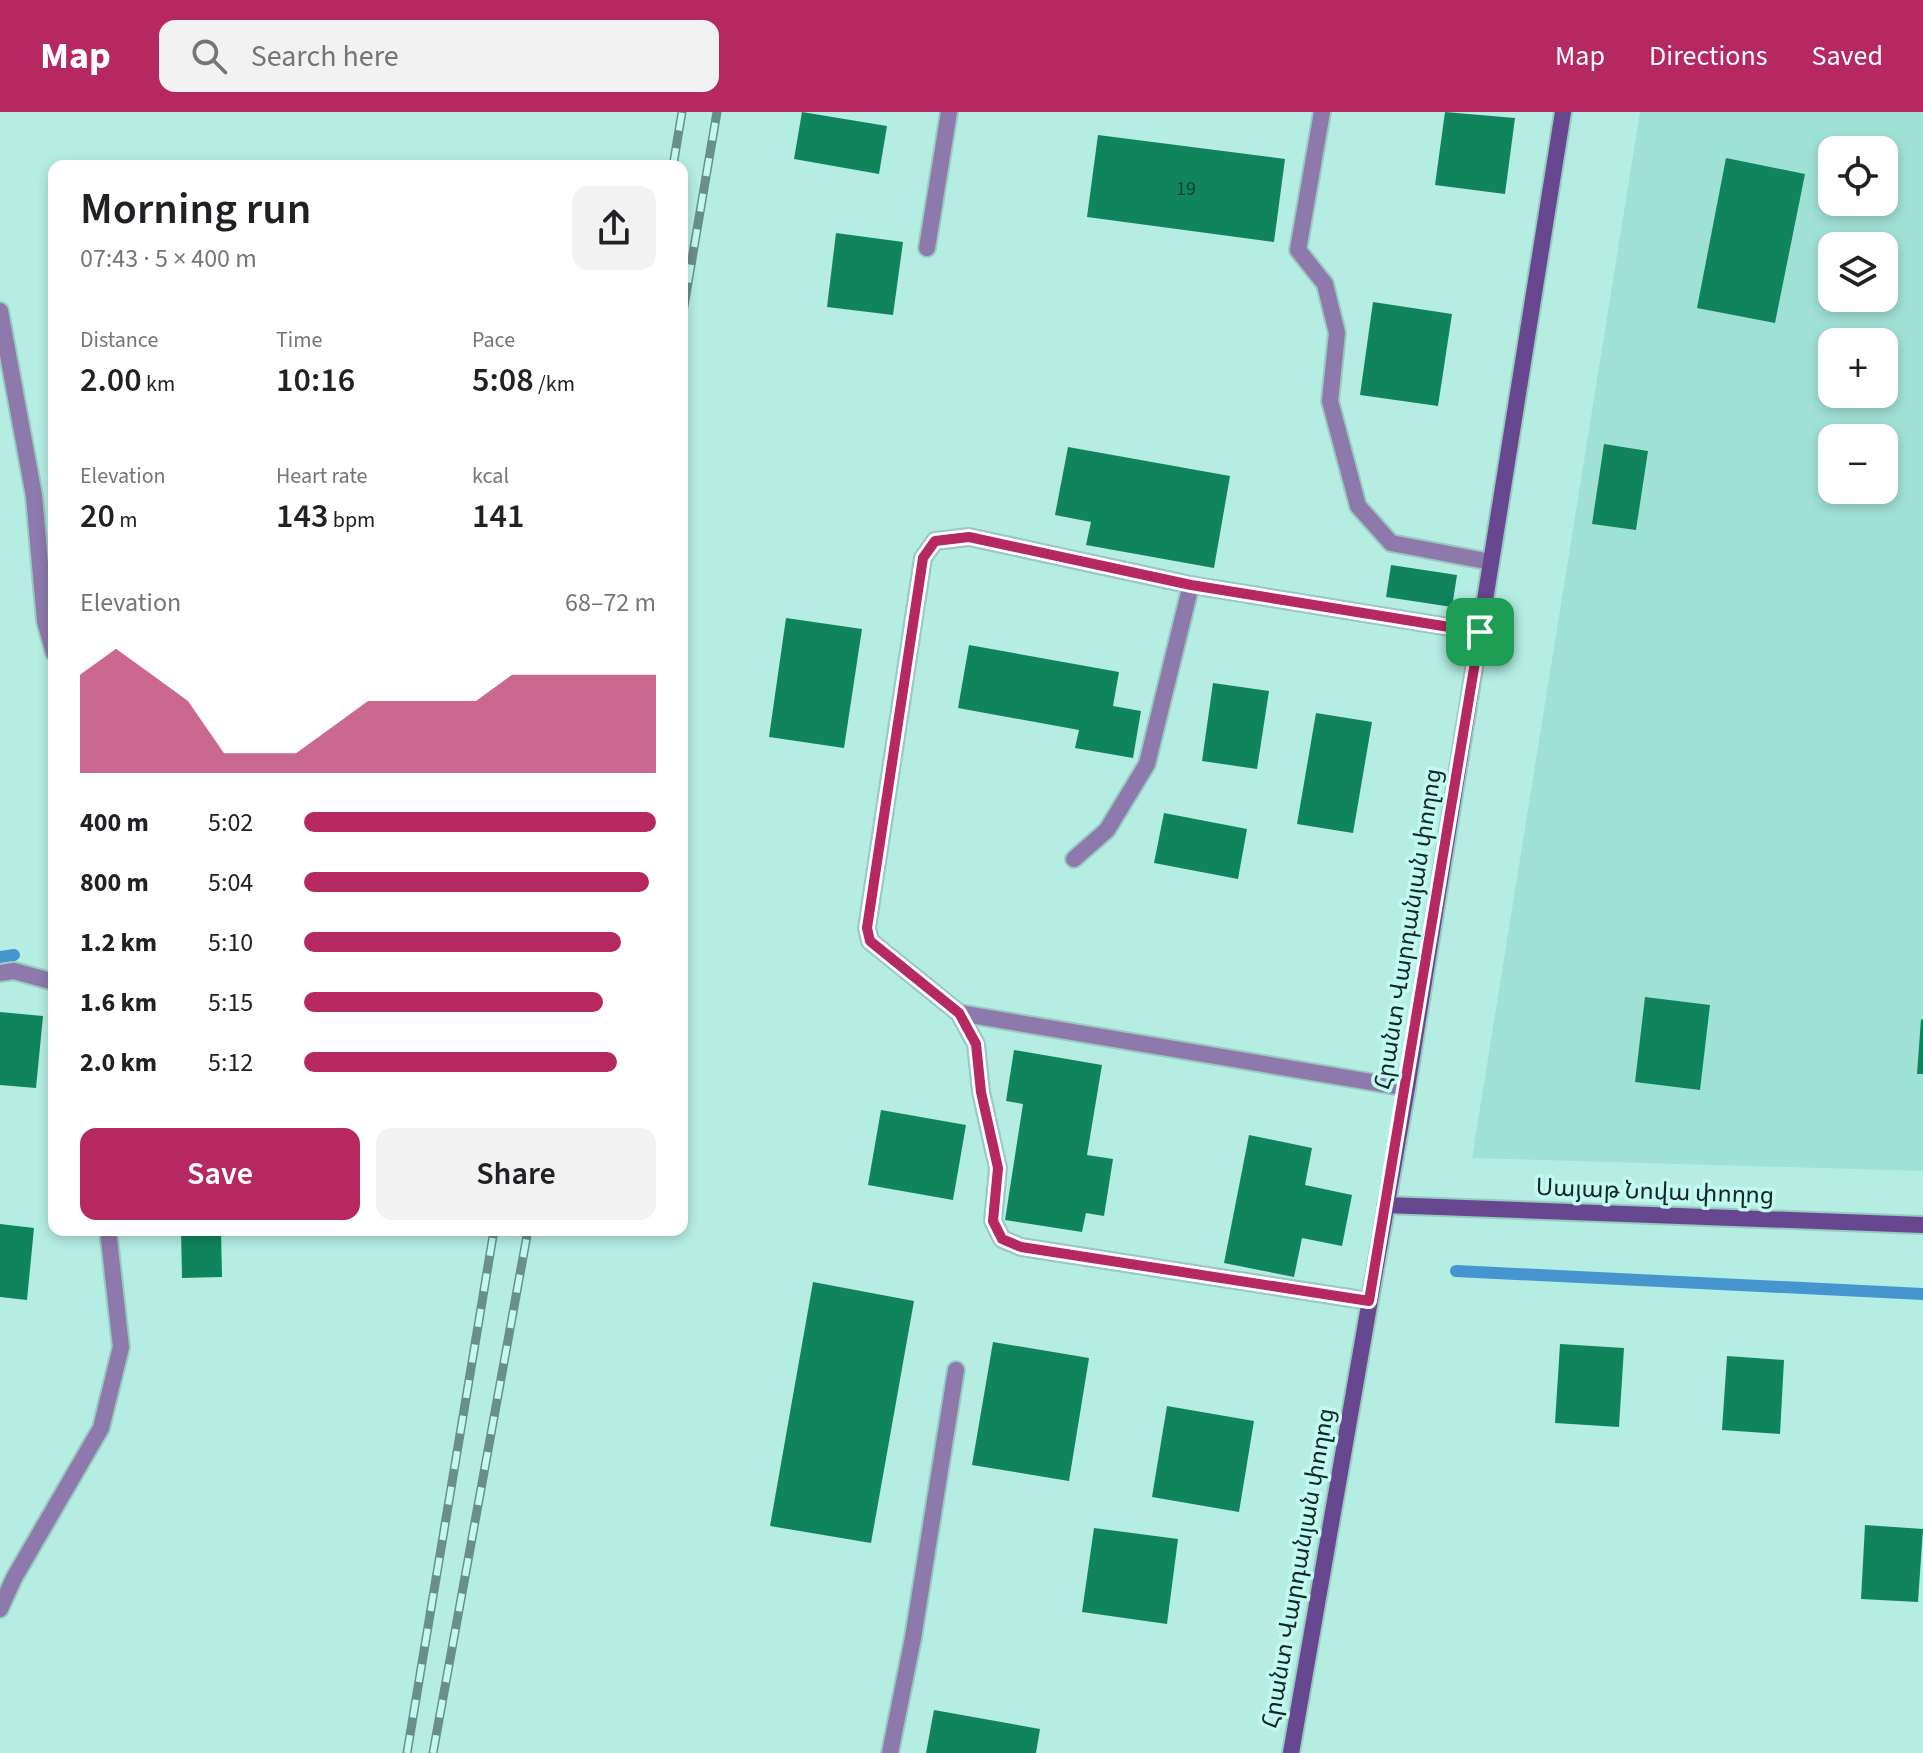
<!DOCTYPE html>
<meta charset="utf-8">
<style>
body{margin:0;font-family:"Source Sans 3","Noto Sans Armenian",sans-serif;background:#f2f2f2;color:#202124;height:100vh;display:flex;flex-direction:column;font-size:30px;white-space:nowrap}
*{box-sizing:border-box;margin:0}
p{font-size:26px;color:#757577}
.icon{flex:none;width:44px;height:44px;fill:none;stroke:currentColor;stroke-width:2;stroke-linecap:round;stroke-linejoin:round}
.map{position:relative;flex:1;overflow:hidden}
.side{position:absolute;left:48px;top:48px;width:640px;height:1076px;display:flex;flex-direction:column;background:#fff;border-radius:16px;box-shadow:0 4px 12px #0003}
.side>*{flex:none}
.controls{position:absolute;left:1818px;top:24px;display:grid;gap:16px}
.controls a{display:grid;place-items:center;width:80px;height:80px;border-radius:16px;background:#fff;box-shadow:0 4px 12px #0003;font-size:40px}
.pin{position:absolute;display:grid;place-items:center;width:68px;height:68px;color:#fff;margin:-34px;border-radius:16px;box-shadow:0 4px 12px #0006}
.round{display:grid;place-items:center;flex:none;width:84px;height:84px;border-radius:16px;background:#f2f2f2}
.summary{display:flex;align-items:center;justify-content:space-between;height:136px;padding:0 32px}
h1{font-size:44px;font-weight:600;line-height:60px}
.stats{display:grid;grid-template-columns:repeat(3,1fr);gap:12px;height:136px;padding:8px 32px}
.stats div{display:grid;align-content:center}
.stats b{font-size:34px;font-weight:600}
.stats small{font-size:22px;font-weight:400}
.stats p{font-size:22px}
.chart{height:224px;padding:16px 32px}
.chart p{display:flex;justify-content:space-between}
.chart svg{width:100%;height:144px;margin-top:8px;fill:#b62960;opacity:.7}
.action{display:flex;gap:16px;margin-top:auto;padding:16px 32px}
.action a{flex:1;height:92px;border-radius:16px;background:#b62960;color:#fff;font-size:32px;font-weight:600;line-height:92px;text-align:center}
.action a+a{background:#f2f2f2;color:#202124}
ul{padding:0 32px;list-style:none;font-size:26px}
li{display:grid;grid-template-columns:128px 96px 1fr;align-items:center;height:60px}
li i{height:20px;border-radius:10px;background:#b62960}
header{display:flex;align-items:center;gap:48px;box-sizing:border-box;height:112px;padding:0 40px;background:#b62960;color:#fff}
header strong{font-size:38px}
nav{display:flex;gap:44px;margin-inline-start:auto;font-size:28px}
.search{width:560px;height:72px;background:#f2f2f2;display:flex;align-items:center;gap:20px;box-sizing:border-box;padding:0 28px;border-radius:16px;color:#757577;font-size:30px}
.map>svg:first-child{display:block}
.built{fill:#a0e1d6;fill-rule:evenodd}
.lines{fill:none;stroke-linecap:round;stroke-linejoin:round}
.stream{stroke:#4695ce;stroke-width:12}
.building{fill:#10855d}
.lane-casing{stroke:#98cac1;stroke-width:20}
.street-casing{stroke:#98cac1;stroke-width:20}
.secondary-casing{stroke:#98cac1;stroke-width:20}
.lane{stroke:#8e79ac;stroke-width:16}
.street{stroke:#8e79ac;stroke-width:16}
.secondary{stroke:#674790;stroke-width:16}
.rail-casing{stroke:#689089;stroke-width:9}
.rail{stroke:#c2faf0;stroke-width:6;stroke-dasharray:18;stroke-linecap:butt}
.route-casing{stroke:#fff;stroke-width:16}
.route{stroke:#b62960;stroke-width:10}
.labels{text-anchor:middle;stroke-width:7;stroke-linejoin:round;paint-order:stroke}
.number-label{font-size:20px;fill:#123f33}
.street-label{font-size:24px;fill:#122825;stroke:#c2faf0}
</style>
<header>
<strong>Map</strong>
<div class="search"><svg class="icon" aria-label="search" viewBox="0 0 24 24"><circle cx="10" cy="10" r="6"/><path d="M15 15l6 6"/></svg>Search here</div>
<nav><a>Map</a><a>Directions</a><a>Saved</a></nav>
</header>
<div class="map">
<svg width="1923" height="1641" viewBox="0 0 1923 1641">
<rect width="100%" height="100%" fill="#b5ede3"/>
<path class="built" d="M 1640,0 L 1923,0 L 1923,1059 L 1472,1046 ZM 1832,38 L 1884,38 L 1884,90 L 1832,90 ZM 1832,134 L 1884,134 L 1884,186 L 1832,186 ZM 1832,230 L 1884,230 L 1884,282 L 1832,282 ZM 1832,326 L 1884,326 L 1884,378 L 1832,378 Z"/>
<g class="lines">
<g class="stream">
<polyline points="0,845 14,843"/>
<polyline points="1456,1159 1923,1182"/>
</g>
</g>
<g class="building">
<polygon points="802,0 887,14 879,62 794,47"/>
<polygon points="1445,0 1515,6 1505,82 1435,73"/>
<polygon points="1098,23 1285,47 1274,130 1087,105"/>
<polygon points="1726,46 1805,62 1775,211 1697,196"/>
<polygon points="836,121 903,130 893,203 827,195"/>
<polygon points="1373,190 1452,202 1438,294 1360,283"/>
<polygon points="1604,332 1648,339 1636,418 1592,412"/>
<polygon points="1068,335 1230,364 1214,456 1086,433 1091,410 1055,403"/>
<polygon points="1391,453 1457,463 1452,495 1386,485"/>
<polygon points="786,506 862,517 844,636 769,625"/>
<polygon points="969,533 1119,560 1113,594 1141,599 1133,646 1075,636 1079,618 958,596"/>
<polygon points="1213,571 1269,579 1257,657 1202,649"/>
<polygon points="1316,601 1372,610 1353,721 1297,712"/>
<polygon points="1164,701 1247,717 1238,767 1154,751"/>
<polygon points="1645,885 1710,893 1700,978 1635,970"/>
<polygon points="0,900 43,904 36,976 0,973"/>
<polygon points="1921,907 1923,908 1923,962 1917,962"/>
<polygon points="1014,938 1102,953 1087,1043 1113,1047 1104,1104 1086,1101 1082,1120 1005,1108 1023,992 1006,989"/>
<polygon points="881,998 966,1013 953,1088 868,1073"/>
<polygon points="1249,1023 1312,1036 1305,1073 1352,1083 1342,1134 1302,1126 1294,1165 1224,1151"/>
<polygon points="0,1112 34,1116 27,1188 0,1185"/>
<polygon points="181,1118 221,1118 222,1165 182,1166"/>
<polygon points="813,1170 914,1189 871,1431 770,1414"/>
<polygon points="993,1230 1089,1246 1069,1369 972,1353"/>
<polygon points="1560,1232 1624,1236 1619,1315 1555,1311"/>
<polygon points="1727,1244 1784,1248 1780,1322 1722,1318"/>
<polygon points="1167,1294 1254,1309 1239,1400 1152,1385"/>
<polygon points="1865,1413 1923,1417 1918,1490 1861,1487"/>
<polygon points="1094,1416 1178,1427 1167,1512 1082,1500"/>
<polygon points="934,1598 1040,1617 1036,1641 926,1641"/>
</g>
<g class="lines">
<g class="lane-casing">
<g id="lane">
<polyline points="1322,0 1298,138 1325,172 1337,221 1330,289 1358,394 1391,431 1491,450"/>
<polyline points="1074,747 1107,718 1147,652 1191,473"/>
<polyline points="959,901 1407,976"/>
<polyline points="1369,1189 1021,1135 1002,1127 993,1109 998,1056 981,980 976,932 959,901 870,829 867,816 923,446 935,429 969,425 1191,473 1480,520"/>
<polyline points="890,1641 913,1526 956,1258"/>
</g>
</g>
<g class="street-casing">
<g id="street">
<polyline points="927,136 949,0"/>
<polyline points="0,199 34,384 45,509 54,541"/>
<polyline points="0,861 14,859 54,870"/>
<polyline points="0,1497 14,1466 101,1316 121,1235 108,1118"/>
</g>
</g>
<g class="secondary-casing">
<g id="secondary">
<polyline points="1386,1093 1923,1113"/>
<polyline points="1291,1641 1407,976 1563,0"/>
</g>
</g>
<use href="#lane" class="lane"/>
<use href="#street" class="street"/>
<use href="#secondary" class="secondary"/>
<g class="rail-casing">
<g id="rail">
<polyline points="673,54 682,0"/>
<polyline points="682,206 717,0"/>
<polyline points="407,1641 494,1118"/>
<polyline points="433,1641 528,1118"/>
</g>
</g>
<use href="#rail" class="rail"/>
</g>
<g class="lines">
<g class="route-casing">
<polygon id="route" points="969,425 1191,473 1480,520 1369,1189 1021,1135 1002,1127 993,1109 998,1056 981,980 976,932 959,901 870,829 867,816 923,446 935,429"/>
</g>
<use href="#route" class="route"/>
</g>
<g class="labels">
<g class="number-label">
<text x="1186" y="83">19</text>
</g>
<g class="street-label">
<text transform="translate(1408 817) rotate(-81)" y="8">Հրանտ Վարդանյան փողոց</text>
<text transform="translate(1655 1079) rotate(2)" y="8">Սայաթ Նովա փողոց</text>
<text transform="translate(1298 1456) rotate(-80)" y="8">Հրանտ Վարդանյան փողոց</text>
</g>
</g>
</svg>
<div class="controls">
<a><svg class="icon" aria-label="locate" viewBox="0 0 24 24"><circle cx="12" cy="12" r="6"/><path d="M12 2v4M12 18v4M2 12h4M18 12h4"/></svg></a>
<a><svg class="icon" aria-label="layers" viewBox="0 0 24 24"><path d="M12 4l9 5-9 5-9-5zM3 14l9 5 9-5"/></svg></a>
<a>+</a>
<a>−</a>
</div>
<div class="pin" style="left:1480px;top:520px;background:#1e9e55"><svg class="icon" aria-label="arrive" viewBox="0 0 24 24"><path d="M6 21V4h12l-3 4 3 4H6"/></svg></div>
<section class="side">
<div class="summary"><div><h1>Morning run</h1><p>07:43 · 5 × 400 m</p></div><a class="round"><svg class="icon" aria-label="share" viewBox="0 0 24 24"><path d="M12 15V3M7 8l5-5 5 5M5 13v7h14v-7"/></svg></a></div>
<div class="stats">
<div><p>Distance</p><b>2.00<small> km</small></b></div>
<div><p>Time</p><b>10:16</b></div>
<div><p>Pace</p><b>5:08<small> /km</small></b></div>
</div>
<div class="stats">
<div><p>Elevation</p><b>20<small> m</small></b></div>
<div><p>Heart rate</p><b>143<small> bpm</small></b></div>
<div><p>kcal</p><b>141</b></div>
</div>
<div class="chart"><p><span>Elevation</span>68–72 m</p>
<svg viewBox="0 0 160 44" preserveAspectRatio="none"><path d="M0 44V14L10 6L20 14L30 22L40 38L50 38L60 38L70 30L80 22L90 22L100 22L110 22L120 14L130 14L140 14L150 14L160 14V44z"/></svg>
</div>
<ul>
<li><b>400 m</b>5:02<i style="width:100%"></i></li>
<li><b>800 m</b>5:04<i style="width:98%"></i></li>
<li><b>1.2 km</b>5:10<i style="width:90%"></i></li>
<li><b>1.6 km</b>5:15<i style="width:85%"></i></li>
<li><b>2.0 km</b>5:12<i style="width:89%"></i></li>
</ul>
<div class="action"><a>Save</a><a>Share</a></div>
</section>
</div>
